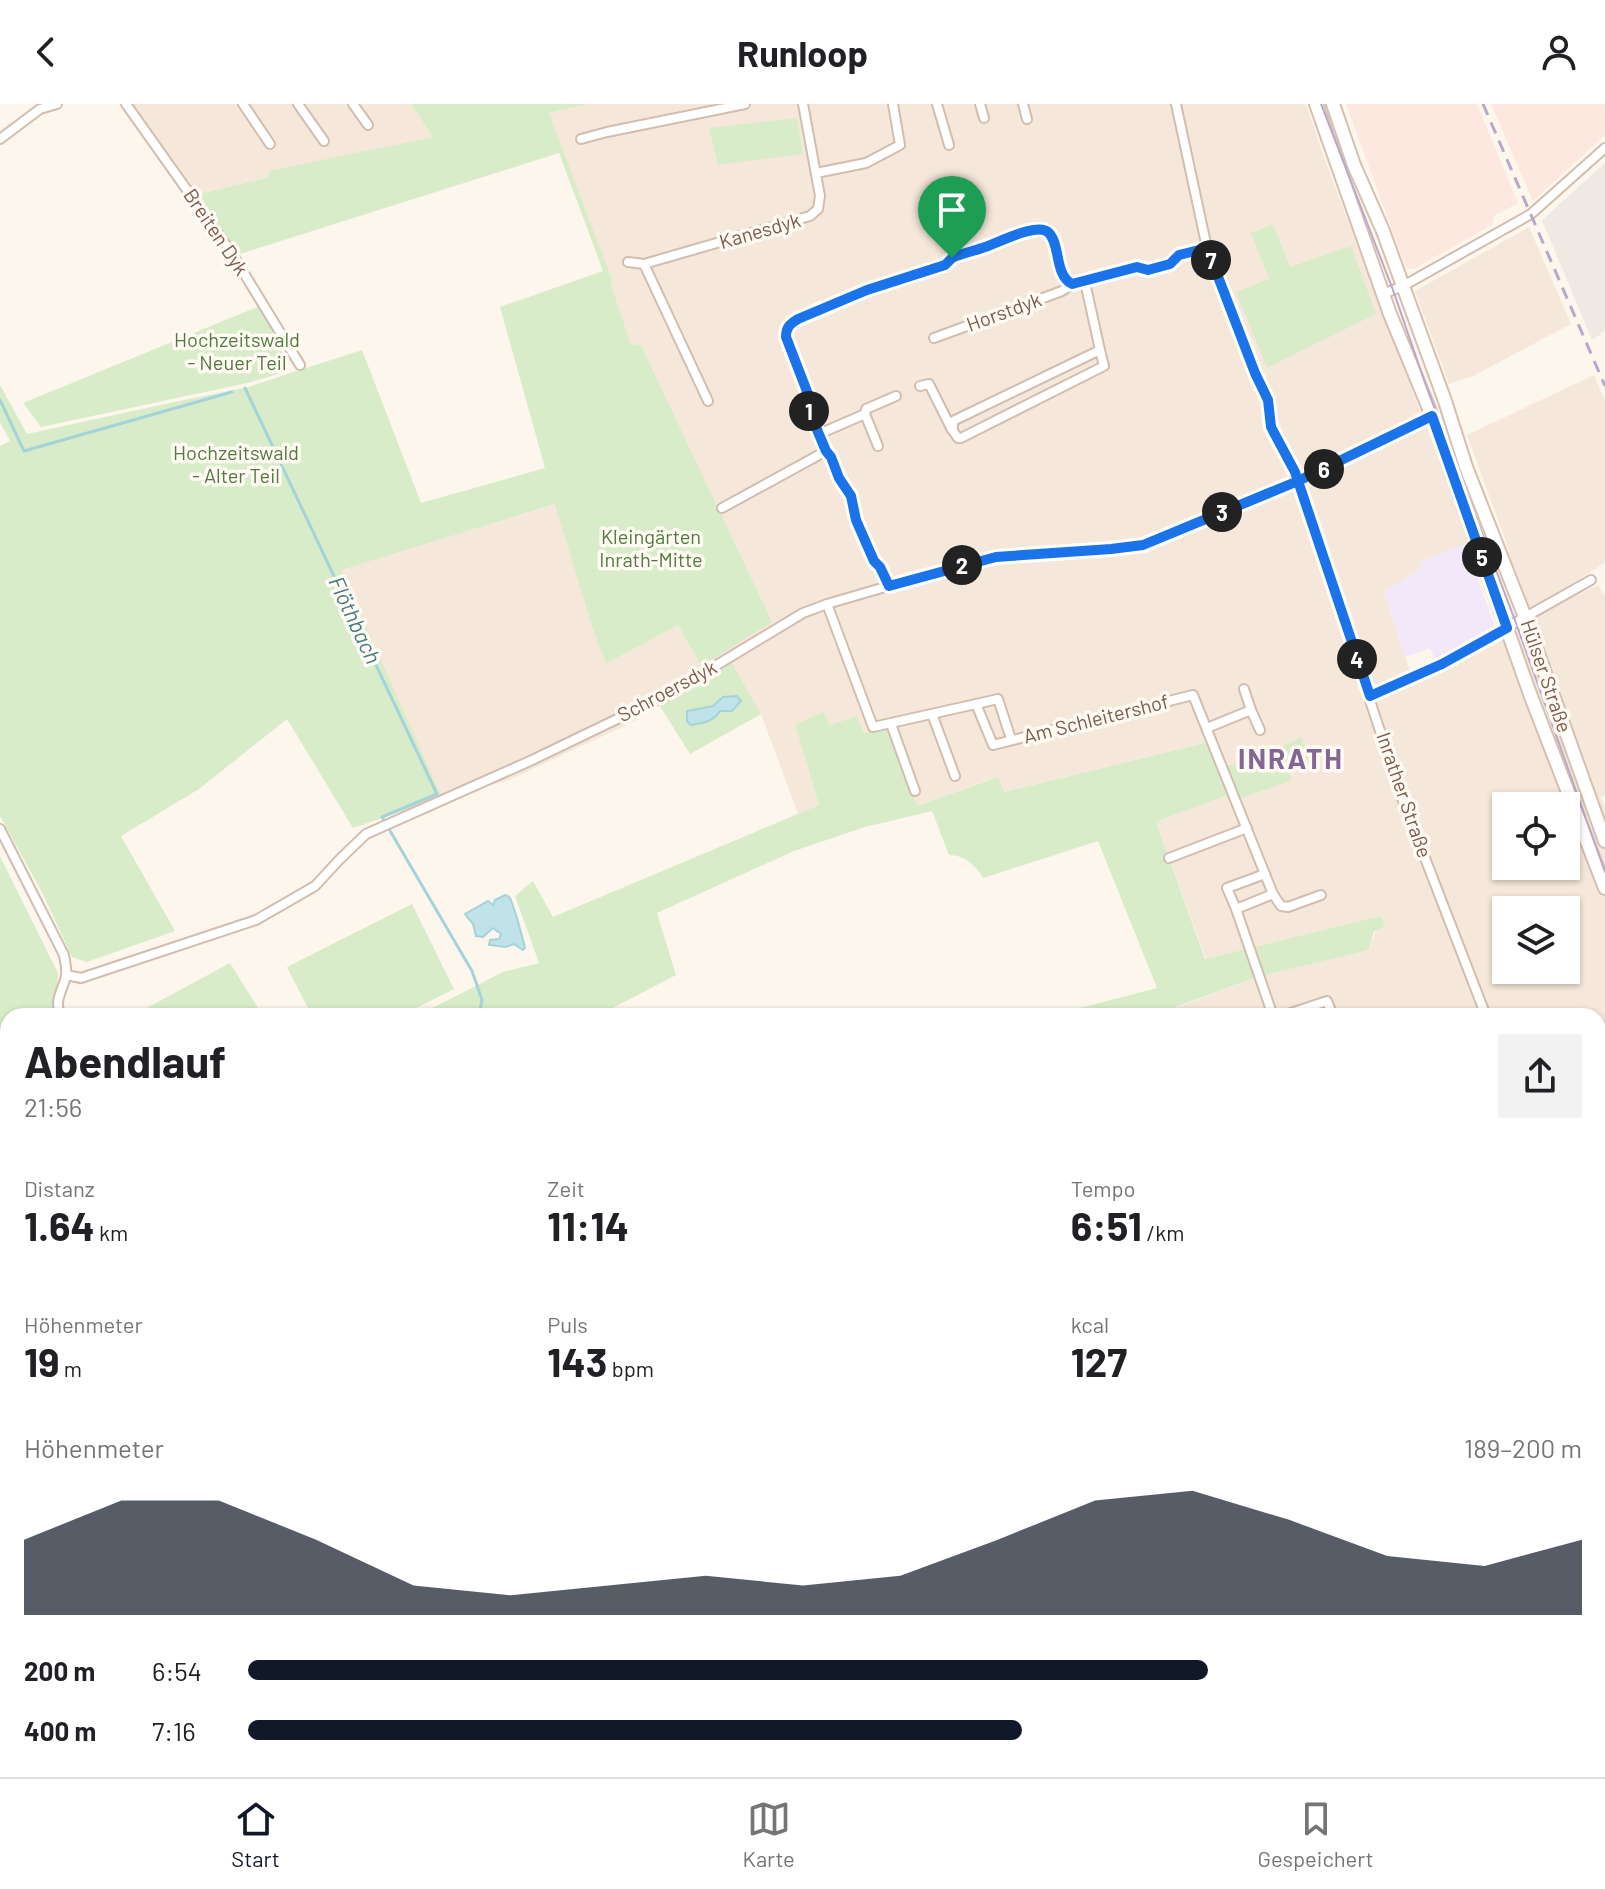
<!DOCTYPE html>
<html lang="de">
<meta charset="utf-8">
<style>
body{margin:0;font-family:Barlow,sans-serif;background:#f2f2f2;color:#202124;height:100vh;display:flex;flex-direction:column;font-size:30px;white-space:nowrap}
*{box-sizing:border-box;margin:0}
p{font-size:26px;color:#757577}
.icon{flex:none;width:44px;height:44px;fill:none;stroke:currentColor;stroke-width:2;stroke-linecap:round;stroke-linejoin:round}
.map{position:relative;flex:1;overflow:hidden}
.drawer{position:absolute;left:0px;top:904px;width:1606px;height:770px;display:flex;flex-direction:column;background:#fff;border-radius:24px 24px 0 0;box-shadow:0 2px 6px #0004}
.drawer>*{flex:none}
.buttons{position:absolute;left:1492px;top:688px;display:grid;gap:16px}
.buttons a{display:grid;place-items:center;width:88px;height:88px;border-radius:0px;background:#fff;box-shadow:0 2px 6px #0004;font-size:40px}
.pin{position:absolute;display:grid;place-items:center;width:68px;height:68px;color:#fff;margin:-82px -34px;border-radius:50% 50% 50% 0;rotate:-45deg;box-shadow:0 0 8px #0007}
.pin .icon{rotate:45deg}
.km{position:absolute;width:40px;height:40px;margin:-20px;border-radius:50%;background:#222;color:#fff;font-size:22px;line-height:40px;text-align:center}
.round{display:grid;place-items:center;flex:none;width:84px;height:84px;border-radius:0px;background:#f2f2f2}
.head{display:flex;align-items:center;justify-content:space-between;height:136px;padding:0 24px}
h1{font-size:44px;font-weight:700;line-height:60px}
.metrics{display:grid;grid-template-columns:repeat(3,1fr);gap:12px;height:136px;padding:8px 24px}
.metrics div{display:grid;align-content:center}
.metrics b{font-size:40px;font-weight:700}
.metrics small{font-size:22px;font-weight:400}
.metrics p{font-size:22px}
.chart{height:224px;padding:16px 24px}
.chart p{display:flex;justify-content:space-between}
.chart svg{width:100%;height:144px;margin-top:8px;fill:#111827;opacity:.7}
ul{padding:0 24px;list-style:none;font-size:26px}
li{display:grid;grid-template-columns:128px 96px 1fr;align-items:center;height:60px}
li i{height:20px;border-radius:10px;background:#111827}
header{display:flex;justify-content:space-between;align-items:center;height:104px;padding:0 24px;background:#fff;font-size:36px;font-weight:700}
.tabs{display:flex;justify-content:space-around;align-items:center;height:112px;border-top:2px solid #e0e0e0;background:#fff;font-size:22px;color:#757577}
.tabs a{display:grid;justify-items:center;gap:4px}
.tabs .current{color:#111827}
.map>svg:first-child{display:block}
.residential{fill:#f5e8da;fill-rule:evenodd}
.commercial{fill:#fde8e0}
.industrial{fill:#efe9e4}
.education{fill:#f3e8fa}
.green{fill:#d8ecc9}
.water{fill:#bfe3e8;stroke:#a5d3da;stroke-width:2}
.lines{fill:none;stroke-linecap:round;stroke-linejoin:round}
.stream{stroke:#a5d3da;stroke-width:3}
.street-casing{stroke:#d1beb0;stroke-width:12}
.secondary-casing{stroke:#d6c0b0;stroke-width:16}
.street{stroke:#fff;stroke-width:8}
.secondary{stroke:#fff;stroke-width:12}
.tram{stroke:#b9a8c9;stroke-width:2}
.rail{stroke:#b9a8c9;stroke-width:3;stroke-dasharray:12 8;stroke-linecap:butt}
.route-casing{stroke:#fff;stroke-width:16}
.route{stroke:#1a73e8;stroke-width:10}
.labels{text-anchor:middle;stroke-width:7;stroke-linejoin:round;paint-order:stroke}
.street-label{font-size:20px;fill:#7a5c4d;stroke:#fffaf3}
.park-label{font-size:20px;fill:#537a41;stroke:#fffaf3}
.water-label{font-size:22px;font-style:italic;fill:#437c86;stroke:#fffaf3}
.district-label{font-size:28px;font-weight:bold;letter-spacing:2px;fill:#846695;stroke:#fffaf3}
</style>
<header><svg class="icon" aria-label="back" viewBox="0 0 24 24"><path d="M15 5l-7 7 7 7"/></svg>Runloop<svg class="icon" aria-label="person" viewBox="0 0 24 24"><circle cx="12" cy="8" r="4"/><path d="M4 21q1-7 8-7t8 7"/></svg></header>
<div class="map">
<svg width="1605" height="1673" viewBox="0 0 1605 1673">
<rect width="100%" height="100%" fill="#fdf6ec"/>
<g class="residential">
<polygon points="119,0 411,0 435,35 269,67 269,73 195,91"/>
<path d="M 588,0 L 1306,0 L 1329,67 L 1470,438 L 1420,458 L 1421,464 L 1384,488 L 1413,577 L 1442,565 L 1496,536 L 1534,512 L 1598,481 L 1605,492 L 1605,691 L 1601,693 L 1605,704 L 1605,1318 L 1598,1309 L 1598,912 L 1178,912 L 1175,904 L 1254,874 L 1369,846 L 1381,812 L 1206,855 L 1156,718 L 1227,691 L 1291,676 L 1288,666 L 1254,658 L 1228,661 L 1207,638 L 1003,688 L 997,673 L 917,702 L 888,624 L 864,629 L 830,621 L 795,621 L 819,701 L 798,710 L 761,610 L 729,557 L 633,618 L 509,676 L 444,693 L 439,687 L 340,466 L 556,400 L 593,526 L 606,560 L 678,521 L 701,562 L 759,491 L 641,241 L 631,240 L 549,9 ZM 1506,702 L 1566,702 L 1566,762 L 1506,762 ZM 1506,806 L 1566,806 L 1566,866 L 1506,866 Z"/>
<polygon points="1529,123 1571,220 1473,272 1449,280 1415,187"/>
<polygon points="1594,271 1605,297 1605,459 1526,508 1505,435 1467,331"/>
</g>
<g class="commercial">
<polygon points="1346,0 1477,0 1518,99 1494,112 1492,121 1414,165 1409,165 1405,161"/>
<polygon points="1491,0 1605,0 1605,31 1533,97"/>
</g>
<polygon class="industrial" points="1605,59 1605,227 1592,236 1542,116"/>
<g class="education">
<polygon points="1465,440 1494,520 1492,527 1435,555 1430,544 1405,553 1384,488 1421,464 1420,458"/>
<polygon points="1598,1309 1605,1318 1605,1419 1598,1422"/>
</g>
<g class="green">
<polygon points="411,0 588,0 549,9 612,176 610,178 631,240 641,241 772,518 701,562 678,521 606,560 593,526 555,400 341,466 439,687 444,693 353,724 287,615 199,685 121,732 175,827 87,858 72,853 43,790 0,712 0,342 10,337 0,318 0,281 27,330 170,299 248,283 362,246 421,399 545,364 500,203 603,167 559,49 237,151 195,91 269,73 269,67 433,33"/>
<polygon points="797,14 803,50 718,61 709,24"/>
<polygon points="1273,120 1290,163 1351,142 1376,210 1267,264 1236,188 1269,175 1251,129"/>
<polygon points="262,201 289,264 282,269 247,279 41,323 23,299"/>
<polygon points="730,556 761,610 690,650 660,602"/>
<path d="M 823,608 L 830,621 L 857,612 L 864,629 L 888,623 L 917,702 L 998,673 L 1004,688 L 1208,638 L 1228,661 L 1254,658 L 1301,633 L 1309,659 L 1288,666 L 1292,676 L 1242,694 L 1227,691 L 1156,718 L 1205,855 L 1381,812 L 1385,823 L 1374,827 L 1369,846 L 1254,874 L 1175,903 L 1178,912 L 1049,912 L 1157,884 L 1098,737 L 983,774 C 976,762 965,751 949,751 L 932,707 L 865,723 L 794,747 L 657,809 L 676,871 L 597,912 L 417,912 L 503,868 L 539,859 L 515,792 L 533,777 L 553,813 L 819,701 L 795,621 Z"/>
<polygon points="0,752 58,869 54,912 8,912 8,1308 0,1292"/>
<polygon points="412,800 454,885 400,912 312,912 287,863"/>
<polygon points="230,859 263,912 132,912"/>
<polygon points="0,1452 8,1454 8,1666 290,1666 281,1673 0,1673"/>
<polygon points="1605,1478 1605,1673 433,1673 430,1666 1598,1666 1598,1481"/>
</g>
<g class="water">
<path d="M 737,592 L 741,597 L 732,607 L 720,607 C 713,618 703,619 691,621 L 687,617 L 687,607 L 713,602 L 723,593 Z"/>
<path d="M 505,791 L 508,792 L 510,794 C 517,811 521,828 525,844 L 523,846 L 514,840 L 506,843 L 489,841 L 490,836 L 499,835 L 501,830 L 493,824 L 483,833 L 476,832 L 473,820 L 465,810 L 488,797 L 493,801 L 495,796 Z"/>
</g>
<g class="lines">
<g class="stream">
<polyline points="245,284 437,690 382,713 385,718"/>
<polyline points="0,296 24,347 232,288"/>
<polyline points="389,725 472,867 482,896 479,912"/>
<polyline points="452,1666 455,1673"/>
</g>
<g class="street-casing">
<g id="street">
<polyline points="126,0 231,148 300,261"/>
<polyline points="243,0 270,40"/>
<polyline points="298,0 324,37"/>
<polyline points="353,0 368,21"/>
<polyline points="937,0 949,41"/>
<polyline points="980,0 984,14"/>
<polyline points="1023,0 1027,15"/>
<polyline points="1176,0 1207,144 1255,269 1268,296 1271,323 1295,368 1403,697 1486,912"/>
<polyline points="0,35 40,5 57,0"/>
<polyline points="581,35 607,28 745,0"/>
<polyline points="816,69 866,59 900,41 893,0"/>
<polyline points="628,158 644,160 810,112 818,105 820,92 803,0"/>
<polyline points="644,160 708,297"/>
<polyline points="1085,178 1100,246 953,317 953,327 958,334 961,334 1104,262 1100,246"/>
<polyline points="1383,190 1403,182 1531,110 1605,44"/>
<polyline points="934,234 1062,187 1072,180"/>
<polyline points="920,282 929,280 952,326"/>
<polyline points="865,310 866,305 896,292"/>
<polyline points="819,330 865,310 878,342"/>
<polyline points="722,404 826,347"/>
<polyline points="889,482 880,463 874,457 856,416 851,392 839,374 831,353 826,347 810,309 808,290 786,233 786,226 791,219 867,186 945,161 952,154 963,148 979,146 1013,132 1040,124 1046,126 1051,131 1066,176 1072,180 1085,178 1137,163 1148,166 1170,160 1179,151 1207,144"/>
<polyline points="827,500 873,623 976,600"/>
<polyline points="1244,585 1251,606"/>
<polyline points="1370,592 1442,560 1591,476"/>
<polyline points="932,610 955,672"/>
<polyline points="891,620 915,687"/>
<polyline points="1207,624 1251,606 1260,626"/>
<polyline points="1011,635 998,595 976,600 993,641 1193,591 1273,790"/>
<path d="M 0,725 L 64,851 C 65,857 67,865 66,872 C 63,886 53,897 61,912"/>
<polyline points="1169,754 1247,724"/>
<polyline points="1236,805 1227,784 1265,770"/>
<polyline points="66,871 81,874 256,816 315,782 340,755 366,730 530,657 667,591 803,509 827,500 971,458 996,453 1111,445 1143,441 1298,377 1432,312"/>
<polyline points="1273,912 1236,805 1273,790 1281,802 1288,803 1321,791"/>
<polyline points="1282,912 1327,897 1333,912"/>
<polyline points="1598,990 1605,987"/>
<polyline points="1598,1305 1605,1315"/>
<polyline points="0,1434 8,1437"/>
</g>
</g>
<g class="secondary-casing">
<g id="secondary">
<polyline points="1316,0 1390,210 1432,312 1530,590 1605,784"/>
<polyline points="1333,0 1354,61 1383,127 1403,182 1445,297 1466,363 1525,513 1605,737"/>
</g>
</g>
<use href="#street" class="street"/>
<use href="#secondary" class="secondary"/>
<polyline class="tram" points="1321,0 1393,186 1425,279 1516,519 1605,768"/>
<polyline class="rail" points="1483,0 1605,282"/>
</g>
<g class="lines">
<g class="route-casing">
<path id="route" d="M 952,154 L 945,161 L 867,186 L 798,215 C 790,220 786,223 786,233 L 808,290 L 810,309 L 826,347 L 831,353 L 839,374 L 851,392 L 856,416 L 874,457 L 880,463 L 889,482 L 996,453 L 1111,445 L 1143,441 L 1298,377 L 1370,592 L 1442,560 L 1507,524 L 1432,312 L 1298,377 L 1295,368 L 1271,323 L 1268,296 L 1255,269 L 1207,144 L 1179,151 L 1170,160 L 1148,166 L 1137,163 L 1072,180 C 1054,170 1061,142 1049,129 C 1038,117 996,140 982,144 C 972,148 962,149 952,154"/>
</g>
<use href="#route" class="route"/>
</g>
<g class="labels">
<g class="street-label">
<text transform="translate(760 127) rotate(-16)" y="7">Kanesdyk</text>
<text transform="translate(216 128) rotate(56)" y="7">Breiten Dyk</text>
<text transform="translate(1004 208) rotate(-20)" y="7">Horstdyk</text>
<text transform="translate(1546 572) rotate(71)" y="7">Hülser Straße</text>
<text transform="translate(667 587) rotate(-28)" y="7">Schroersdyk</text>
<text transform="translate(1096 615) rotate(-14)" y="7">Am Schleitershof</text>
<text transform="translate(1404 691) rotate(71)" y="7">Inrather Straße</text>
</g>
<g class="park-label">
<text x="237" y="243">Hochzeitswald<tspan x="237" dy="23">- Neuer Teil</tspan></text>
<text x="236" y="356">Hochzeitswald<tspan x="236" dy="23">- Alter Teil</tspan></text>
<text x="651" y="440">Kleingärten<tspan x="651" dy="23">Inrath-Mitte</tspan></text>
</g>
<g class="water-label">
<text transform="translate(355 516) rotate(65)" y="8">Flöthbach</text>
</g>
<g class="district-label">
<text x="1291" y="665">INRATH</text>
</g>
</g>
</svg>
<div class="buttons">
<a><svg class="icon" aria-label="locate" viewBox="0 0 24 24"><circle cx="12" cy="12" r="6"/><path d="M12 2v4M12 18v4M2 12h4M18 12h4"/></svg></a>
<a><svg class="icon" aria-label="layers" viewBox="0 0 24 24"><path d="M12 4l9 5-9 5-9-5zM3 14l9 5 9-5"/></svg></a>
</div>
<div class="pin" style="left:952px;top:154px;background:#1e9e55"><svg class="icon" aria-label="arrive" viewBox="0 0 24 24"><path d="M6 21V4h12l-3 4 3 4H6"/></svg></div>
<b class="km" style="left:809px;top:307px">1</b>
<b class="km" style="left:962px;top:461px">2</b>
<b class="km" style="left:1222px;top:408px">3</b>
<b class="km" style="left:1357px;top:555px">4</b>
<b class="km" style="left:1482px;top:453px">5</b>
<b class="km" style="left:1324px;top:365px">6</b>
<b class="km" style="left:1211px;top:156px">7</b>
<section class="drawer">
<div class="head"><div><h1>Abendlauf</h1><p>21:56</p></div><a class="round"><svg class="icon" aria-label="share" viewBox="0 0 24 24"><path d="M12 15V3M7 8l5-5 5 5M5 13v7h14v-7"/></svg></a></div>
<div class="metrics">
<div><p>Distanz</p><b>1.64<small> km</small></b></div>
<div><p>Zeit</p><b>11:14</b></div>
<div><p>Tempo</p><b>6:51<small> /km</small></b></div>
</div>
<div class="metrics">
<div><p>Höhenmeter</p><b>19<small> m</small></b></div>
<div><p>Puls</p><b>143<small> bpm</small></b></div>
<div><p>kcal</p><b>127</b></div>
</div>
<div class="chart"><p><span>Höhenmeter</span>189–200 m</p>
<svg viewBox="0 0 160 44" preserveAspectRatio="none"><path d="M0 44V21L10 9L20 9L30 21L40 35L50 38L60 35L70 32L80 35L90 32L100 21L110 9L120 6L130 15L140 26L150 29L160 21V44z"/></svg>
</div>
<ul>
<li><b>200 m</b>6:54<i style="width:72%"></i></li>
<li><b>400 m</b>7:16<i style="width:58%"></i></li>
</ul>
</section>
</div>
<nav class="tabs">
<a class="current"><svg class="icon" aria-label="home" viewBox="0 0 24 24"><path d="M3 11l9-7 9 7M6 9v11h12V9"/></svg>Start</a>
<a><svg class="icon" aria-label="map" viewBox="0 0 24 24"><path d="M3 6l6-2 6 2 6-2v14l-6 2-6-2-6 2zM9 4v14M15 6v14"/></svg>Karte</a>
<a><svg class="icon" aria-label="saved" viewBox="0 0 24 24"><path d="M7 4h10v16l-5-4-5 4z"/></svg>Gespeichert</a>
</nav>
